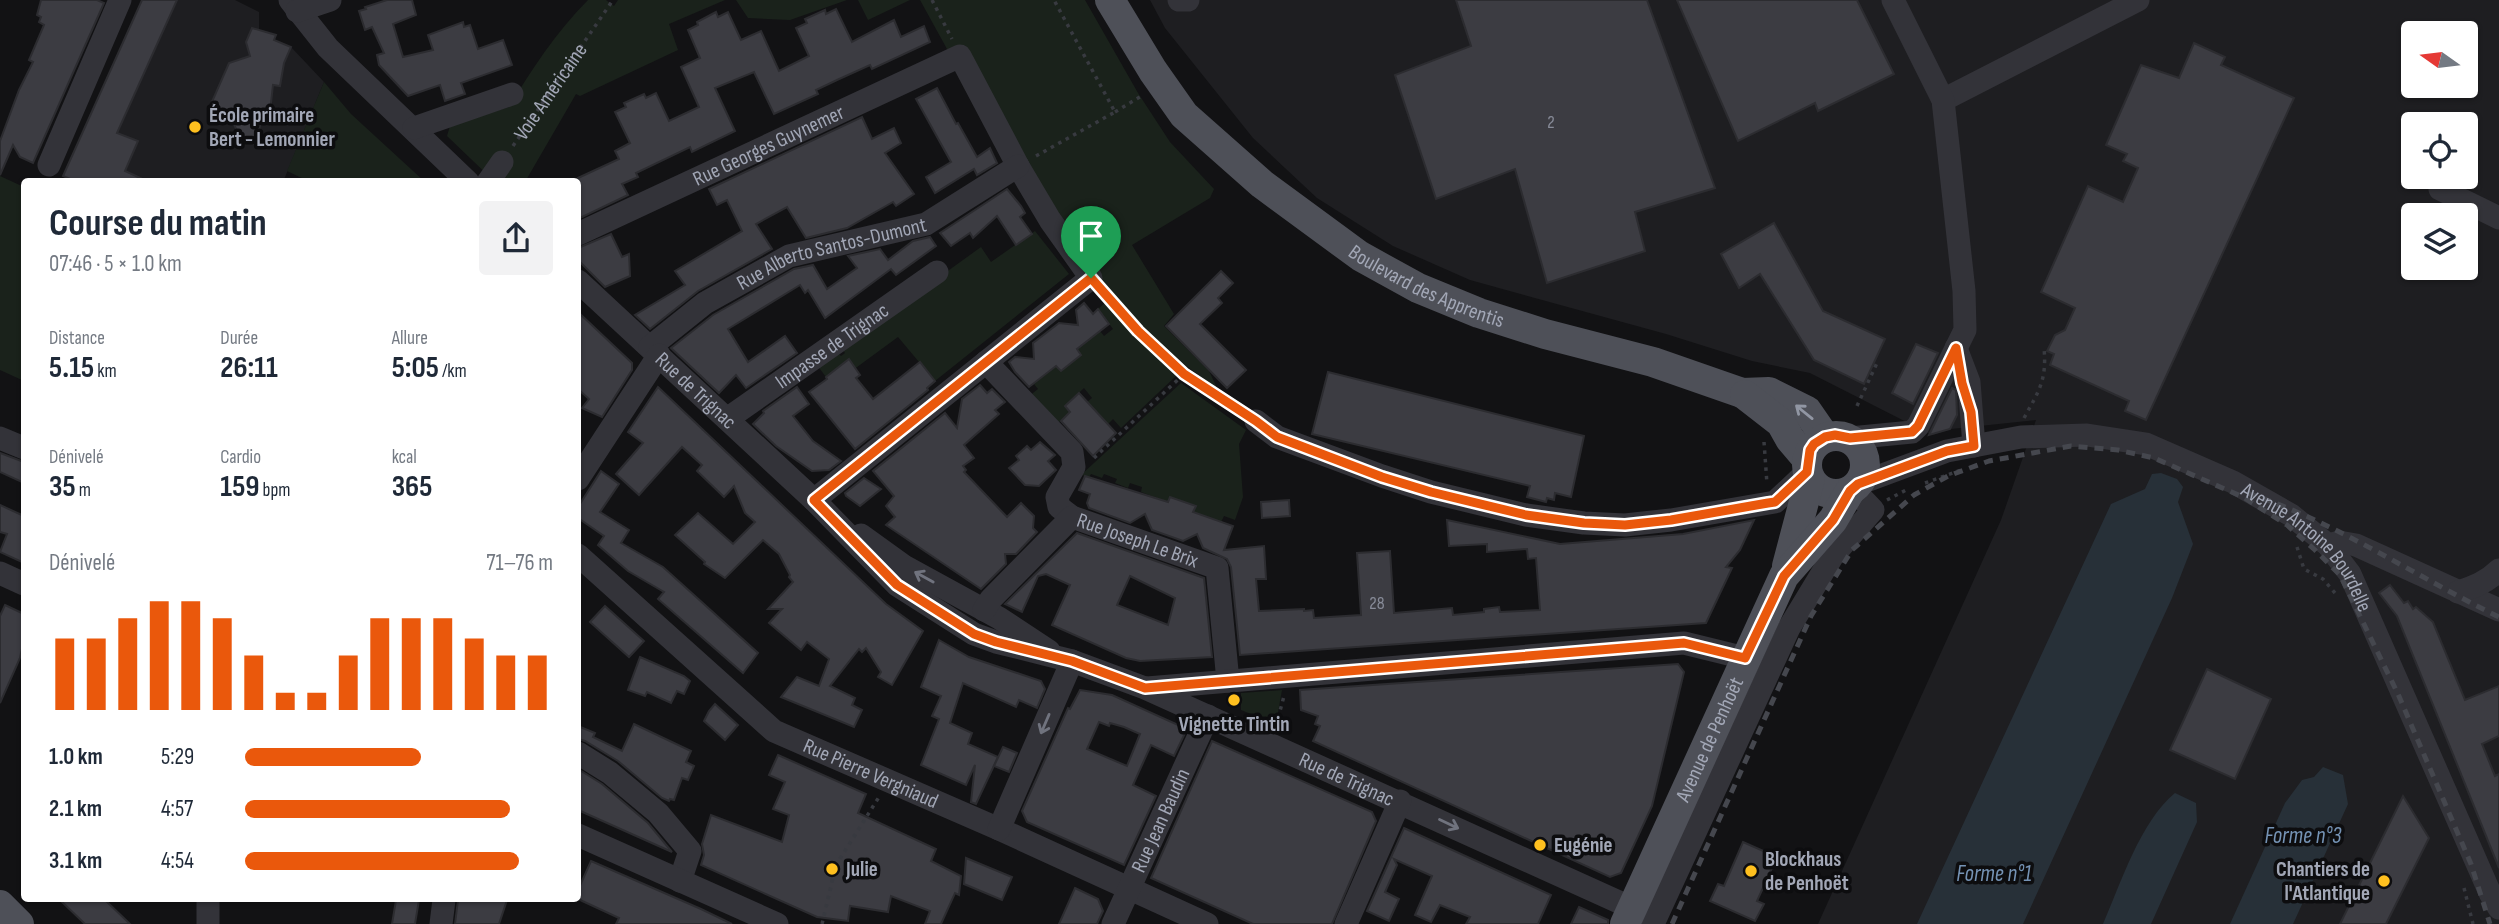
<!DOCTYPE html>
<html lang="fr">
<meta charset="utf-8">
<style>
body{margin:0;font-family:"Sofia Sans Condensed",sans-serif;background:#f2f2f3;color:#1f2937;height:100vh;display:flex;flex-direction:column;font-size:26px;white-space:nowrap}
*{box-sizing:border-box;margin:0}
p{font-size:23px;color:#747a83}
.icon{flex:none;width:38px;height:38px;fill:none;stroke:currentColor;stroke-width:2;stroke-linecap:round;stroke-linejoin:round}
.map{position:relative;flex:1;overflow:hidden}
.side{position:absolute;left:21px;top:178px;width:560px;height:724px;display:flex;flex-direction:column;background:#fff;border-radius:7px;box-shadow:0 2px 5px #0004}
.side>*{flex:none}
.needle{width:46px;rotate:284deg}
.fabs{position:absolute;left:2401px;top:21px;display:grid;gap:14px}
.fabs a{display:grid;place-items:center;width:77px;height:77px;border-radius:7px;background:#fff;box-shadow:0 2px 5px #0004;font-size:35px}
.pin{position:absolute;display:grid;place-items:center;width:60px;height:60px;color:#fff;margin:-72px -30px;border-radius:50% 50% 50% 0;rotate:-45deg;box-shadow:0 0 7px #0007}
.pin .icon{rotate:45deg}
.round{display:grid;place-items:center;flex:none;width:74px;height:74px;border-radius:7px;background:#f2f2f3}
.headline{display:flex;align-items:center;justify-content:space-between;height:119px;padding:0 28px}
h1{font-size:38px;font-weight:700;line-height:52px}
.stats{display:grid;grid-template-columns:repeat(3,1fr);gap:10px;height:119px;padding:7px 28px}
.stats div{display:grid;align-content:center}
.stats b{font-size:30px;font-weight:700}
.stats small{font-size:19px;font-weight:400}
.stats p{font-size:19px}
.chart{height:196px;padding:14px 28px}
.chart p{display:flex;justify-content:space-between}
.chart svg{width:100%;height:126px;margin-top:7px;stroke:#ea580c;stroke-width:6}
ul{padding:0 28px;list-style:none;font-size:23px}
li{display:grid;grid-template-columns:112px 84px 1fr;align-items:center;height:52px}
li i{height:18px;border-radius:9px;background:#ea580c}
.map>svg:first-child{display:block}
.built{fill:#1e1e21;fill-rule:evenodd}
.green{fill:#1a221b}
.water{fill:#273038}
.building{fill:#3c3c42;stroke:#2c2c30;stroke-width:2;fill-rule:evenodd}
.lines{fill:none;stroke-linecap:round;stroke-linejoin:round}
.path{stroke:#383a40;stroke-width:3.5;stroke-dasharray:3.5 5;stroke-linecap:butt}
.minor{stroke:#333339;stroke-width:23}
.major{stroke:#4e5058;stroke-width:30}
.rail{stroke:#45474e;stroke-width:5;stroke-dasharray:9 7;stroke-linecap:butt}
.oneway{stroke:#9196a3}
.oneway2{stroke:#70737e}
.route-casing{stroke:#fff;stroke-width:14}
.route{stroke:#ea580c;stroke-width:9}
.poi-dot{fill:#ffc01f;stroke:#0d0d0f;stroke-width:2.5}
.labels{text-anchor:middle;stroke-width:7;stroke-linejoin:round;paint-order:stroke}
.number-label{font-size:18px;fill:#888c99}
.street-label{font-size:21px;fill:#a2a7b6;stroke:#0d0d0f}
.poi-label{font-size:21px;font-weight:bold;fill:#a2a7b6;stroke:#0d0d0f;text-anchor:start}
.water-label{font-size:23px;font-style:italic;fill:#7593b5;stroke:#0d0d0f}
</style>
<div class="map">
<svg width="2499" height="924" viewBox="0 0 2499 924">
<rect width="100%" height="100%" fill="#121214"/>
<g class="built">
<polygon points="142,0 235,0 259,12 259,36 291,47 324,82 283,182 77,182"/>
<path d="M 1150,0 L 2499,0 L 2499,924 L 1818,924 L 2001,520 L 2036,420 L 1951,429 L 1932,435 L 1810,373 L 1752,361 L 1666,334 L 1470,280 L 1393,246 L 1317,198 L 1253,138 L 1165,28 ZM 2413,33 L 2466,33 L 2466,86 L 2413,86 ZM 2413,124 L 2466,124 L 2466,177 L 2413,177 ZM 2413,215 L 2466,215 L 2466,268 L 2413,268 Z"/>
</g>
<g class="green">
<path d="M 588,0 L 606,0 L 614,6 L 618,0 L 725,0 L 669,24 L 678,50 L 580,96 L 576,94 L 525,182 L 495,182 L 447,136 L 450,126 L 509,107 C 532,69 556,32 588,0 Z"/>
<polygon points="736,0 847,0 790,20 748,18"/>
<polygon points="858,0 910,0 868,20"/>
<polygon points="920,0 1085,0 1138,93 1170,142 1214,189 1210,198 1132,245 1174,314 1164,326 1209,371 1218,390 1159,345 1108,289 1065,231 967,53 947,49"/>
<polygon points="324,82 351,114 425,182 310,182 287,171"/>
<polygon points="0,176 24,187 24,381 0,370"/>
<polygon points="1035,231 1069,274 935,381 898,337 853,370 842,365 826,377 817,365 836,351 841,356 845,353 841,348 981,247 991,262"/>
<polygon points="1105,303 1176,376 1121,428 1113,419 1108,424 1087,402 1092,398 1084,388 1065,406 1070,412 1056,425 1028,397 1038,389 1034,384 1100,331 1104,336 1113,329 1098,309"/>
<polygon points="1181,383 1246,430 1239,444 1243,497 1235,520 1224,516 1221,522 1193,512 1195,506 1170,497 1168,502 1141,492 1142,487 1130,483 1128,488 1115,483 1117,479 1104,474 1102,478 1091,474 1089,477 1081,475"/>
<polygon points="1282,690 1276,724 1241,710 1241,693"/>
</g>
<g class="water">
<polygon points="2161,473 2177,479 2183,487 2178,502 2193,544 2172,598 2023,924 1917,924 2111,504 2145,489 2152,474"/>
<polygon points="2323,767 2343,775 2348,804 2293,924 2230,924 2285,803 2302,780 2314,777"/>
<path d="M 2175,793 L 2196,803 L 2197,822 L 2151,924 L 2103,924 C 2121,883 2140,822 2175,793 Z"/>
</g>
<g class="building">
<polygon points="41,0 97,0 104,3 33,163 20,157 13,145 0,175 0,141 19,90 33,62 29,60 44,25 39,22 41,17 37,15"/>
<polygon points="142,0 177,0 117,133 138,141 125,171 149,182 77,182 63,176"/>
<polygon points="387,0 412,0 416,15 393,24 403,57 433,50 428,35 463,22 464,27 470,25 478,49 503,40 512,65 461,83 465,94 445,101 440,85 408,96 379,65 377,55 384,53 372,27 365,30 359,11 366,9 365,7"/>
<polygon points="1456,0 1647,0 1715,188 1635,212 1645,251 1547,283 1515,169 1436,199 1395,75 1471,46"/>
<polygon points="1677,0 1857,0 1894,74 1818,111 1815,103 1738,141"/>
<polygon points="836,9 852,42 894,20 901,37 924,26 930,42 872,69 870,65 837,80 816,90 818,94 774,114 754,72 715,88 735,131 692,152 690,147 636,173 638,177 622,184 628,195 578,219 578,178 619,159 615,151 630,143 615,112 626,107 624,103 644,94 646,98 656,93 669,121 699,107 681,67 700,58 688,30 698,25 697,22 716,12 718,17 728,12 741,40 761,31 779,71 809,56 796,28 807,23 805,19 825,10 826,14"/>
<polygon points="252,28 276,35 274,40 291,47 284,63 280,86 273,85 270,112 262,112 257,145 240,137 231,118 220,118 211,111 211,104 229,63 250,56 246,42"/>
<polygon points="2194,43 2225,57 2221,65 2294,98 2146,420 2125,411 2129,401 2050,365 2054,354 2047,351 2055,335 2065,330 2075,308 2041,292 2088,186 2123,202 2138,168 2123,161 2127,154 2106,145 2141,65 2179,78"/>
<polygon points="937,88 956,124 958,123 977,157 990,148 997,163 977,175 974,169 935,193 926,177 951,162 916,99"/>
<polygon points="862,117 872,139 894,128 901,143 885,153 914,194 896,206 893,202 847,228 806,238 787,207 756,224 772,249 698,291 650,329 635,315 685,285 675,271 742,231 727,200 717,205 709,189"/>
<polygon points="1007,189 1021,206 1025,213 1020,217 1032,234 1016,245 997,216 973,238 970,233 951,246 940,233"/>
<polygon points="1774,223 1823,311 1885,339 1864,384 1814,360 1760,274 1739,288 1721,254"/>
<polygon points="611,234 622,257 629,254 630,276 605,287 578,260 578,248"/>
<polygon points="930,237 936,246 896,275 891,269 825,318 808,290 805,293 800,285 728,329 748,362 785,336 797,353 746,388 736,375 719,393 671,348 713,315 794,269 813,265 827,289 857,268 848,256 880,249 888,260 913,241"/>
<polygon points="1221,271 1233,283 1218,298 1222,303 1200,324 1246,370 1227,388 1166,326"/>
<polygon points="1084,303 1093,314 1098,309 1109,324 1077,349 1081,355 1061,371 1056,366 1029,387 1015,372 1009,362 1015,357 1034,359 1033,343 1059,323 1078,325 1076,310"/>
<polygon points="578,312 632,363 632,370 602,417 582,408 589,399 578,389"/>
<polygon points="1916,344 1938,353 1913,404 1892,393"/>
<polygon points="849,359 860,375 856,378 873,399 920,362 935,381 927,388 928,390 855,449 809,392 827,379 826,377"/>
<polygon points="1328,372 1584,436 1571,497 1555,493 1554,500 1547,498 1546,502 1527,497 1530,486 1312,434"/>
<polygon points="980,385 987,393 992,389 1005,402 995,410 999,414 964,445 974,458 963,466 966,470 964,472 1007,517 1021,503 1034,516 1033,528 1037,532 1016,554 1005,554 1006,564 981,589 886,525 895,517 886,506 894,496 873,471 945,413 957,428 962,399"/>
<polygon points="658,387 886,604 923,631 892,685 878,677 881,672 866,648 862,652 859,649 830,686 855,698 852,705 862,710 854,727 781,697 797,677 819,686 829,659 807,642 801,650 769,623 782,609 768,609 793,582 789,577 790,575 779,554 763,540 725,578 704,564 705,562 675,535 698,513 733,544 755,522 745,513 734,486 724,497 697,471 702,465 682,447 639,495 616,474 643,443 628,432"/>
<polygon points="797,387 809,404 793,416 813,441 841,461 829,470 812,471 776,446 753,424 764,413 763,411"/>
<polygon points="1952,388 1956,390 1957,415 1950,429 1929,435"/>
<polygon points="1079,393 1116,433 1093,456 1061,421 1070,412 1065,406"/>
<polygon points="1040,442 1055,455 1048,461 1056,470 1039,486 1025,485 1009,468 1019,460 1016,456 1027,446 1031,450"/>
<polygon points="0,453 24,462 24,483 0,472"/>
<polygon points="601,471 619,484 600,512 629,530 621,543 663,567 758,653 743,673 658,599 664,592 628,571 598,545 604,536 578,518 578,507"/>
<polygon points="1085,476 1168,502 1170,497 1196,506 1193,512 1233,526 1224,550 1264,546 1266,579 1256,579 1259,611 1304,609 1304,611 1313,610 1314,618 1361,615 1357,553 1390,551 1394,613 1452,608 1453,615 1484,612 1484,609 1499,607 1500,612 1540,610 1536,558 1528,559 1527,549 1487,552 1487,544 1449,546 1447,520 1560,544 1683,534 1754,520 1740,550 1726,567 1732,568 1706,623 1240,655 1231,567 1227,559 1203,548 1197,534 1183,541 1152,530 1145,514 1130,523 1089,508 1087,503 1090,494 1079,490"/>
<polygon points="864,478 881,489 860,506 846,496 845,493"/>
<polygon points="1289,500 1290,516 1262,518 1261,502"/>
<polygon points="0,505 24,516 24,563 0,552 7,534 0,532"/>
<path d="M 1077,533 L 1204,578 L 1212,657 L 1140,661 L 1126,658 L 1052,625 L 1070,585 L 1046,574 L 1038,576 L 1022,612 L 1005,604 ZM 1130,576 L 1175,598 L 1168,625 L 1117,605 Z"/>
<polygon points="2390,585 2404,603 2408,601 2413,609 2416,607 2433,622 2465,700 2499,686 2499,736 2482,744 2495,776 2499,774 2499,868 2397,616 2379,593"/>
<polygon points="5,605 24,614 24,640 20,658 0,703 0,616"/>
<polygon points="605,606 644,641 629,657 590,622"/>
<polygon points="939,640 969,657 1041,681 1045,689 1037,708 1019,700 1016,707 963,683 950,723 972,733 968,744 998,757 976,804 971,802 975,765 966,785 921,765 939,719 932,716 941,696 921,687"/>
<polygon points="640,657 684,676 690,681 684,694 677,691 671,703 647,692 645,696 628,690"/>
<polygon points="1678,664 1684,672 1652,806 1621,873 1610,877 1313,741 1320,726 1315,724 1318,716 1301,710 1300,690"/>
<polygon points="2207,669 2271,699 2235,779 2170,750"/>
<path d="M 1080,690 L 1112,695 L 1187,729 L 1174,756 L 1151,745 L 1133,785 L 1156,796 L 1124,865 L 1027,822 L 1022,811 L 1068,708 L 1070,709 ZM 1099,722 L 1109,726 L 1110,723 L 1124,727 L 1140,734 L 1127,766 L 1087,749 Z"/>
<polygon points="715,704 738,725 725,740 704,721 709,711"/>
<polygon points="634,724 691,751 686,762 694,766 688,780 682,778 674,800 670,799 669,801 662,798 618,761 585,741 578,739 578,726 595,733 593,737 622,751"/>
<polygon points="1212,741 1372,812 1376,821 1332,924 1253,924 1151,878"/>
<polygon points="1003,747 1017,753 1009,772 994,766"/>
<polygon points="778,755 866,794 858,813 936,849 931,861 961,876 959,895 955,893 941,924 925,924 930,911 891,896 888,912 850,906 848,921 817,917 701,865 704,855 702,844 711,815 782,842 789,815 773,809 785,782 769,775"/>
<polygon points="578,769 602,784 648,823 672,852 578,810"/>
<polygon points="2403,796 2429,838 2386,924 2340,924"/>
<polygon points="1404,828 1551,895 1538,924 1466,924 1470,917 1440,905 1431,922 1415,915 1432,876 1394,859 1397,865 1385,892 1399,899 1389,921 1367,911"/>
<polygon points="1743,842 1777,857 1757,901 1764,904 1755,921 1710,901 1718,884 1724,886"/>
<polygon points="966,858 1012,877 1002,900 964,884"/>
<polygon points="591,861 701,909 732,924 616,924 619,918 578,899 578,890"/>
<polygon points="1075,888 1098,899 1103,911 1097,924 1059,924"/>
<polygon points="60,900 105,900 130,924 85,924"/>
<polygon points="396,900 419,900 415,924 392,924"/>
<polygon points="458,900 507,900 499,924 455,924"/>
<polygon points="1579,907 1608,920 1608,924 1571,924"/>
</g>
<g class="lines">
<g class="path">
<polyline points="932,0 952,39"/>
<polyline points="1115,112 1143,95"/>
<path id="s1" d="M 513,146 L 613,0"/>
<polyline points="1036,156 1115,112 1054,0"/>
<path d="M 1103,292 C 1147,342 1183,376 1239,411"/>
<polyline points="1857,406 1877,363 1874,361"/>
<path d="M 2024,418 C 2039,391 2047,380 2044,348"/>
<polyline points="1764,442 1767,484"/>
<polyline points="1094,458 1184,374"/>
<polyline points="1925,483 1964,469"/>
<polyline points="1887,500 1908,489"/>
<polyline points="2297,547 2304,569 2323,579 2335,593"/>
<polyline points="1276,726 1284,696"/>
<polyline points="2464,888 2473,924"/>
<polyline points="343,900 347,900"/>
<polyline points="822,924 836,865 879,797"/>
</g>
<g class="minor">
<polyline points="290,0 328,48 468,182"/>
<polyline points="1179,0 1188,0"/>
<polyline points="297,11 330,0"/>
<polyline points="1943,100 2138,0"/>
<polyline points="414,128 512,94"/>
<polyline points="49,165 120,0"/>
<polyline points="488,182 502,162"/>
<polyline points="2440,189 2499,218"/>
<path id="s2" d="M 578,234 L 960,56 L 1018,166 L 1050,220 L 1091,278 L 814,500"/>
<path id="s3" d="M 578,281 L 814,500 L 897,585 L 974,634 L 996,642 L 1072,661 L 1145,688 L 1632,908"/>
<path id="s4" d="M 650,347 L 705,303 L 789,256 L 926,224 L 1018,166"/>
<polyline points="1956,348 1969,382 1974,446"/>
<polyline points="986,362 1072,452 1074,467 1057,497 1059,507 1072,517"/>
<path id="s5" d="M 727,419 L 937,272"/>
<polyline points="1256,421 1277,437 1382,476 1431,492 1526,515 1584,523 1625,525 1671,520 1775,502 1807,472"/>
<polyline points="0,438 24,448"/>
<polyline points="1850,438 1912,432 1918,426 1965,330 1964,291 1943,100 1893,0"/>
<polyline points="578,479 659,355"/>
<path id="s6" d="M 1858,484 L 1947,451 L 2021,437 L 2087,435 L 2146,444 L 2233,482 L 2291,515 L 2328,545 L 2350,574 L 2490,893 L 2499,908"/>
<polyline points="861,535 904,566 999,618 1049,651"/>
<polyline points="2328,545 2339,542 2356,545 2499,610"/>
<path id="s7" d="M 578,555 L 774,731 L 999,829 L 1207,924"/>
<polyline points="0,573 24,584"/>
<path d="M 2458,592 C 2474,587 2487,582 2499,570"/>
<path id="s8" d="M 984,610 L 991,599 L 1072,517 L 1217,568 L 1228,681"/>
<polyline points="1147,688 1684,643 1745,658"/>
<polyline points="578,753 610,773 658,813 690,851 680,881"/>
<polyline points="999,829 1072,661"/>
<polyline points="578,835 777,924"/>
<polyline points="208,924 208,900"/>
<polyline points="441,924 444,900"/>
<path id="s9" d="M 1113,924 L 1208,716"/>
<polyline points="1346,924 1400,801"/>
<polyline points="1653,924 1789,628 1832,557 1873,510 1853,489"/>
</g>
<g class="major">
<path id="s10" d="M 1110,0 L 1153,71 L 1184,115 L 1262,184 L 1360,256 L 1418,288 L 1479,313 L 1545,334 L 1653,362 L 1742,393 L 1769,392 L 1807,411 L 1825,437"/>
<polyline points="1745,395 1781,423 1790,439 1807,459"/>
<circle cx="1836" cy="465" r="29"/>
<polyline points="1787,566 1810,479"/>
<polyline points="0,905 19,924"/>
<path id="s11" d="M 1625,924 L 1784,576 L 1833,520 L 1850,491"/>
</g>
<g class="rail">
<path d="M 2247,493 C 2336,522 2415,576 2499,617"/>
<polyline points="1672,924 1811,616 1852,550 1914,495 1948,476 1989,461 2071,446 2118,450 2154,458 2243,497 2287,525 2315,550 2340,575 2398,694 2471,864 2490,924"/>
</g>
</g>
<defs><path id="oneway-shaft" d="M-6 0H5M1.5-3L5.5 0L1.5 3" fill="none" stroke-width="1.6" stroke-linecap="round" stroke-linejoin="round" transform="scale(1.75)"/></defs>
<use class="oneway" href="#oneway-shaft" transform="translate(1804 412) rotate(-141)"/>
<g class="oneway2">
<use href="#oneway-shaft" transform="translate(924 577) rotate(-151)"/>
<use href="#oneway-shaft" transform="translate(1045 724) rotate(113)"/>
<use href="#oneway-shaft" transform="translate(1449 824) rotate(25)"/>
</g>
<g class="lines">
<g class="route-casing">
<polygon id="route" points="1091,278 1138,331 1184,374 1256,421 1277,437 1382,477 1431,492 1526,515 1584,523 1625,525 1671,520 1768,503 1775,502 1807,472 1810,450 1814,444 1825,437 1835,435 1850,438 1912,432 1918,426 1956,348 1962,383 1971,412 1974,446 1947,451 1858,484 1850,491 1833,520 1784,576 1745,658 1684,643 1145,688 1072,661 996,642 974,634 897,585 814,500"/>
</g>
<use href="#route" class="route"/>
</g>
<g class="poi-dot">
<circle cx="195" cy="127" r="7"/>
<circle cx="1234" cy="700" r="7"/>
<circle cx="1540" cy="845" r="7"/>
<circle cx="832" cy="869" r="7"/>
<circle cx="1751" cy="871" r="7"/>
<circle cx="2384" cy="881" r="7"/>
</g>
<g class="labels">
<g class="number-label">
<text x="1551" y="128">2</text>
<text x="1377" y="609">28</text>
</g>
<g class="street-label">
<text dy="7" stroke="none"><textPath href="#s1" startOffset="66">Voie Américaine</textPath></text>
<text dy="7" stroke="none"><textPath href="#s2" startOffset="210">Rue Georges Guynemer</textPath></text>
<text dy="7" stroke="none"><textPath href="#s4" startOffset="208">Rue Alberto Santos-Dumont</textPath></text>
<text dy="7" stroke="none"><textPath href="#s10" startOffset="436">Boulevard des Apprentis</textPath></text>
<text dy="7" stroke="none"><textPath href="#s5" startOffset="128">Impasse de Trignac</textPath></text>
<text dy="7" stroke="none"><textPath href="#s3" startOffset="161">Rue de Trignac</textPath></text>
<text dy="7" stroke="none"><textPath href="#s8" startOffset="198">Rue Joseph Le Brix</textPath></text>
<text dy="7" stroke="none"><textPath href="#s6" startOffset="492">Avenue Antoine Bourdelle</textPath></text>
<text dy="7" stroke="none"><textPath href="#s11" startOffset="203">Avenue de Penhoët</textPath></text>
<text dy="7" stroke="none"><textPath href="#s7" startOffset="369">Rue Pierre Vergniaud</textPath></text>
<text dy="7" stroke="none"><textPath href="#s3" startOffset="933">Rue de Trignac</textPath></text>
<text dy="7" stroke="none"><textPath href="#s9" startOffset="114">Rue Jean Baudin</textPath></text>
</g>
<g class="poi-label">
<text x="209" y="122">École primaire<tspan x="209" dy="24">Bert - Lemonnier</tspan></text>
<text x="1234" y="731" text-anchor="middle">Vignette Tintin</text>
<text x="1554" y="852">Eugénie</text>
<text x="1765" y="866">Blockhaus<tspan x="1765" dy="24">de Penhoët</tspan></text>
<text x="846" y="876">Julie</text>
<text x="2370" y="876" text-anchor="end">Chantiers de<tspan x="2370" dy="24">l'Atlantique</tspan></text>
</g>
<g class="water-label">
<text x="2303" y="843">Forme n°3</text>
<text x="1994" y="881">Forme n°1</text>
</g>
</g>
</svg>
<div class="fabs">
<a><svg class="needle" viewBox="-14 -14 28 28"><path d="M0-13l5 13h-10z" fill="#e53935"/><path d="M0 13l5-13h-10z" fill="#747a83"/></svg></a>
<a><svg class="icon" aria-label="locate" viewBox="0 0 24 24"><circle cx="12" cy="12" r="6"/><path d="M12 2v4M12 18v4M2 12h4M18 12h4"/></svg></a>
<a><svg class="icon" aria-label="layers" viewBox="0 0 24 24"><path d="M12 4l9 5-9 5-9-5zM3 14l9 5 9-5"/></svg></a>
</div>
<div class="pin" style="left:1091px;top:278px;background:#1e9e55"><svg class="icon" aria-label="arrive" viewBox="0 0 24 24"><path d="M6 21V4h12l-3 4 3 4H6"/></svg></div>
<section class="side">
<div class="headline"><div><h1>Course du matin</h1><p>07:46 · 5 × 1.0 km</p></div><a class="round"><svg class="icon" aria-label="share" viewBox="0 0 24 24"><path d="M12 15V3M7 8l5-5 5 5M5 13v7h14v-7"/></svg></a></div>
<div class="stats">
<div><p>Distance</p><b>5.15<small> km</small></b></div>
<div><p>Durée</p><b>26:11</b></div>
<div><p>Allure</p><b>5:05<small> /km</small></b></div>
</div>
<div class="stats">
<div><p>Dénivelé</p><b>35<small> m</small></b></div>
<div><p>Cardio</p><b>159<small> bpm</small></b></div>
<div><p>kcal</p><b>365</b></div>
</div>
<div class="chart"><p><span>Dénivelé</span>71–76 m</p>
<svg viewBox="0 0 160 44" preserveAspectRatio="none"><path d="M5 44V19M15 44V19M25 44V12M35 44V6M45 44V6M55 44V12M65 44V25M75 44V38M85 44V38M95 44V25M105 44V12M115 44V12M125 44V12M135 44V19M145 44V25M155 44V25"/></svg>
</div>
<ul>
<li><b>1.0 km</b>5:29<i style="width:57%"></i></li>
<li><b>2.1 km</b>4:57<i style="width:86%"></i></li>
<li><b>3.1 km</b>4:54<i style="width:89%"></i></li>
</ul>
</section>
</div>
